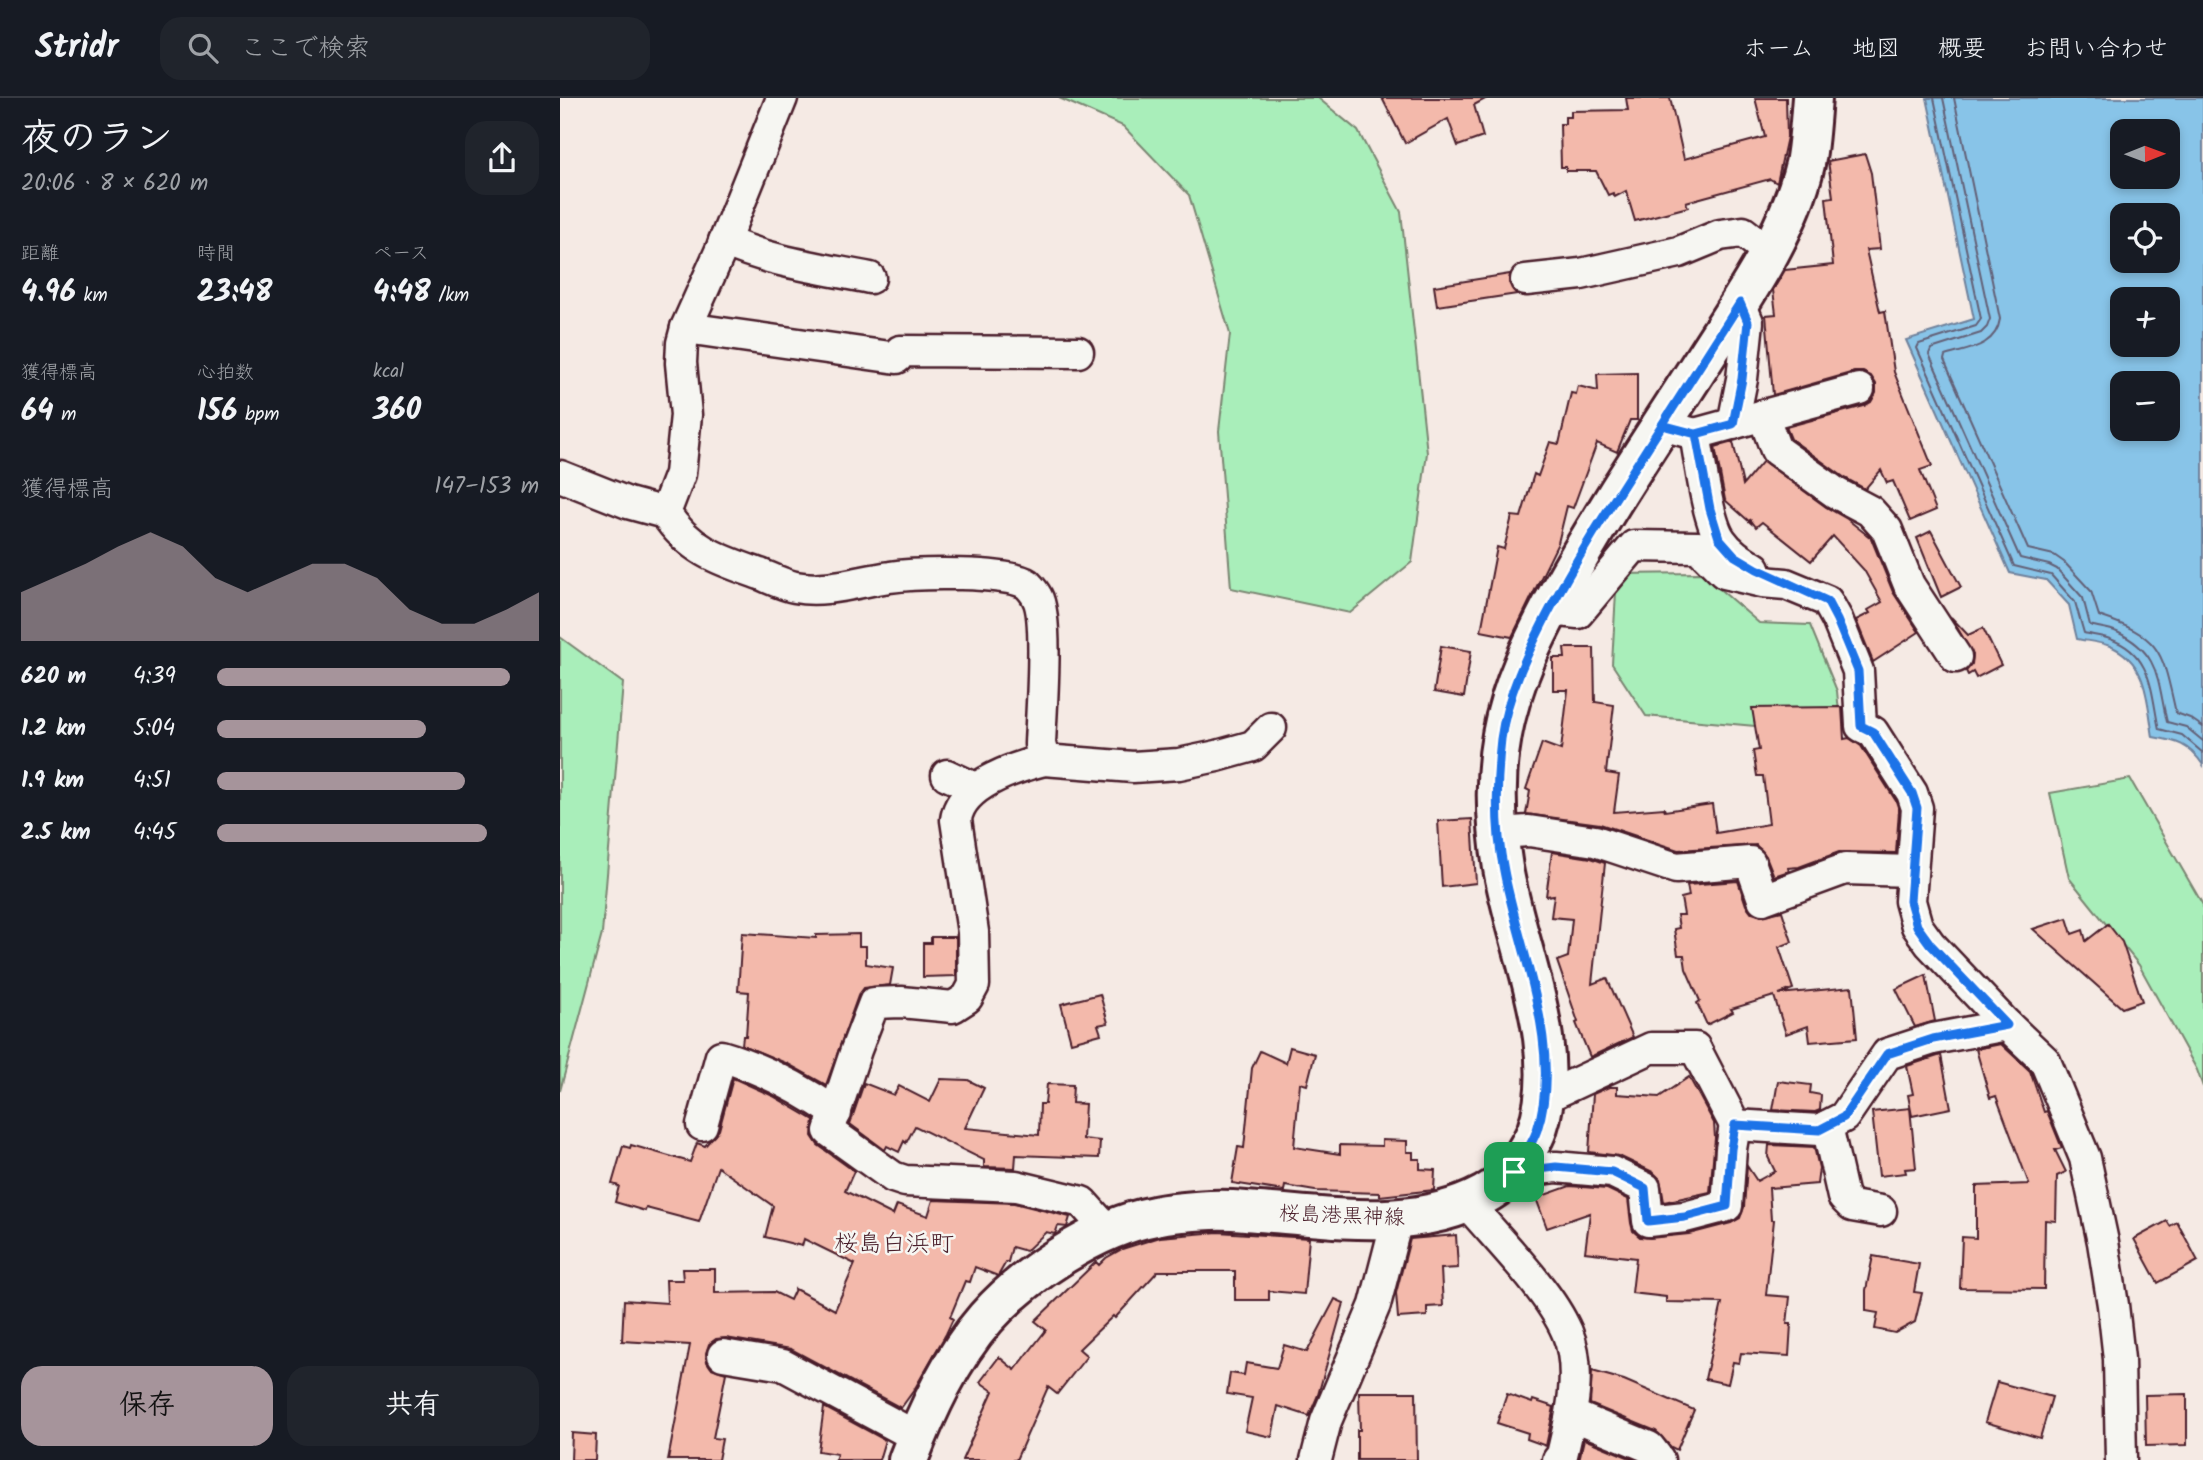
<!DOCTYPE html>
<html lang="ja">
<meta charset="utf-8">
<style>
body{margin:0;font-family:Kalam,"Klee One",sans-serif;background:#20242c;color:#f1f3f6;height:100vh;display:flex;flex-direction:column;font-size:26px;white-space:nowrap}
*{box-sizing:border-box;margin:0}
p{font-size:23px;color:#9ea1a6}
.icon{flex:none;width:38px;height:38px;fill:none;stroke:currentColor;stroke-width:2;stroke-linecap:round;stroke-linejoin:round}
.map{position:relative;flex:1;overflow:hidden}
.drawer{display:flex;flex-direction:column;background:#171b24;width:560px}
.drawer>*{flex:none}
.needle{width:46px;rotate:89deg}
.tools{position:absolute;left:1550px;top:21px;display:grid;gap:14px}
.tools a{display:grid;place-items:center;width:70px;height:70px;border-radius:14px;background:#171b24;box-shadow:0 4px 10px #0003;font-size:35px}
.pin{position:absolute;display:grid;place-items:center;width:60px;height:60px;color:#fff;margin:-30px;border-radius:14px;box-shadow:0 4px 10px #0006}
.round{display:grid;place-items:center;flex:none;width:74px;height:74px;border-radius:21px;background:#20242c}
.overview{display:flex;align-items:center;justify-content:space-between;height:119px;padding:0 21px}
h1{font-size:38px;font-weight:700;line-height:52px}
.figures{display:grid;grid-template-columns:repeat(3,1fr);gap:10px;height:119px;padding:7px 21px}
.figures div{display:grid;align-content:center}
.figures b{font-size:30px;font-weight:700}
.figures small{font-size:19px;font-weight:400}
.figures p{font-size:19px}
.chart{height:196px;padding:14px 21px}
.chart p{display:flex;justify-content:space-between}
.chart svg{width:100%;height:126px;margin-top:7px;fill:#a6949b;opacity:.7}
.primary-button{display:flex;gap:14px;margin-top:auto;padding:14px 21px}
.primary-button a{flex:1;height:80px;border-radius:21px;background:#a6949b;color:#111;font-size:28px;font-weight:700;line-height:80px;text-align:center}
.primary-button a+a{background:#20242c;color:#f1f3f6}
ul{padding:0 21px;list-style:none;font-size:23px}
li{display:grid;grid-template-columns:112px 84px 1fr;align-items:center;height:52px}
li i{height:18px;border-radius:9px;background:#a6949b}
header{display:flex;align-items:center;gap:42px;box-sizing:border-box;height:98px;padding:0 35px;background:#171b24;border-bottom:2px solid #363941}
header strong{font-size:33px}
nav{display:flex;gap:38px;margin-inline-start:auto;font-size:24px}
.search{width:490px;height:63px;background:#20242c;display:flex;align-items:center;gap:18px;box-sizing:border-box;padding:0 24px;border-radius:21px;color:#9ea1a6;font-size:26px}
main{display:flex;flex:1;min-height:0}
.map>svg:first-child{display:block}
.green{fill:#a9eeba;stroke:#7a8672;stroke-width:2}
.water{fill:#88c4e8;stroke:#6f829c;stroke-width:2;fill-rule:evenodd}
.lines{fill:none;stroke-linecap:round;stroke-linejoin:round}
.shore{stroke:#636177;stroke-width:2}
.building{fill:#f3b9ab;stroke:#4a1f2b;stroke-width:2}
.minor-casing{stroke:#4a1f2b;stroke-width:35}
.primary-casing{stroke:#4a1f2b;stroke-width:44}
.minor{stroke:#f6f6f2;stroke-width:30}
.primary{stroke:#f6f6f2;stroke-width:38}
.route-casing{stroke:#fff;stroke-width:14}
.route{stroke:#1a73e8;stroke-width:9}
.labels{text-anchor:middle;stroke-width:5;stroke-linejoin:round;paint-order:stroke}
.street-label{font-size:21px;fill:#4a1f2b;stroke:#f6f6f2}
.quarter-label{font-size:24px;fill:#4a1f2b;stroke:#f6f6f2}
</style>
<header>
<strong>Stridr</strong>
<div class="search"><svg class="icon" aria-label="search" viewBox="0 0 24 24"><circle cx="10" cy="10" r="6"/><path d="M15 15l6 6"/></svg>ここで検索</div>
<nav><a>ホーム</a><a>地図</a><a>概要</a><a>お問い合わせ</a></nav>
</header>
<main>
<section class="drawer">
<div class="overview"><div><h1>夜のラン</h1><p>20:06 · 8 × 620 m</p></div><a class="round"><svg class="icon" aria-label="share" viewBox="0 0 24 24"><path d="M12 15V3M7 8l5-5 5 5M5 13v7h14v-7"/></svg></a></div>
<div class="figures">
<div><p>距離</p><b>4.96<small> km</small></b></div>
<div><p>時間</p><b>23:48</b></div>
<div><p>ペース</p><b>4:48<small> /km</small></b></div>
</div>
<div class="figures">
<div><p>獲得標高</p><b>64<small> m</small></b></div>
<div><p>心拍数</p><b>156<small> bpm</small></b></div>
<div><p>kcal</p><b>360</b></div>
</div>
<div class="chart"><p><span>獲得標高</span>147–153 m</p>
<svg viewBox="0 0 160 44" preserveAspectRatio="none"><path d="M0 44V27L10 22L20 17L30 11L40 6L50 11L60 22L70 27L80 22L90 17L100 17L110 22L120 33L130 38L140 38L150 33L160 27V44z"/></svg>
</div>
<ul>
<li><b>620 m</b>4:39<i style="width:91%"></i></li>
<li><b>1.2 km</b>5:04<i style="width:65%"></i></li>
<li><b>1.9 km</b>4:51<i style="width:77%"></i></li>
<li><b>2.5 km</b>4:45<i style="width:84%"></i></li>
</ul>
<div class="primary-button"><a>保存</a><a>共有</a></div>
</section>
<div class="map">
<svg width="1643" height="1362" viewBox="0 0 1643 1362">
<rect width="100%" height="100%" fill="#f5eae4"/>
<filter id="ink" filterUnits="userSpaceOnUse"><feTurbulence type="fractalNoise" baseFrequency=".0143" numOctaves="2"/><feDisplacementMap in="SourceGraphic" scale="14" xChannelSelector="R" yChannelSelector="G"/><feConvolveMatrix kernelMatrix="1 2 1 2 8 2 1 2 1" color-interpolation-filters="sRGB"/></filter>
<g filter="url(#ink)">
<g class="green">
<polygon points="499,0 758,0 798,33 841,114 867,355 852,464 790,515 671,490 659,333 670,236 629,97 563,28"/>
<polygon points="1141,475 1199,525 1250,527 1277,593 1281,636 1086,618 1052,566 1057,476"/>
<polygon points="0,539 63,585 42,836 0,993"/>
<polygon points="1570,681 1643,807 1643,989 1637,972 1579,867 1509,780 1490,695"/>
</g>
<path class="water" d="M 1367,0 L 1643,0 L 1643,667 C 1629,646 1617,643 1593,639 C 1587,603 1588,564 1550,548 C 1540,544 1527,543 1517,541 L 1509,507 L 1486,482 L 1450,475 L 1346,242 L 1414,221 ZM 1563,33 L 1608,33 L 1608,79 L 1563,79 ZM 1563,117 L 1608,117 L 1608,163 L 1563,163 ZM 1563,201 L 1608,201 L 1608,247 L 1563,247 ZM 1563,285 L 1608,285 L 1608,331 L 1563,331 Z"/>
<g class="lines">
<g class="shore">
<path d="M 1374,0 L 1421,221 L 1416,228 L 1359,246 L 1357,250 L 1454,468 L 1491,477 L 1515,504 L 1524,535 C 1532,537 1542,538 1550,541 C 1593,556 1591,595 1599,631 L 1622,637 L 1643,655"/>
<path d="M 1383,0 L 1430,221 L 1427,229 L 1421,235 L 1371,251 L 1369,256 L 1460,460 L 1489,467 L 1497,471 L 1523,500 L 1530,527 C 1539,530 1549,530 1557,534 C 1601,555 1597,583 1607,624 L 1626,629 L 1643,643"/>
<path d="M 1394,0 L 1440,221 C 1436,249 1408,251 1385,258 L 1384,262 L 1468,451 L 1494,457 L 1504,464 L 1531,493 L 1539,518 C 1603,539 1602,554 1616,615 L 1630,620 L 1643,629"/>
</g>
</g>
<g class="building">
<polygon points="822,0 927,0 914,7 923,39 898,48 888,21 845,45"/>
<polygon points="1066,0 1110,0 1124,61 1205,39 1195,0 1226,0 1227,39 1217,85 1210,81 1126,104 1128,109 1075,123 1066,93 1055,99 1053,95 1048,97 1036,73 1006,73 1006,69 1001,69 1000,26 1005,26 1005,19 1011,19 1011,13 1068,12"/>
<polygon points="1305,56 1311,75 1320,151 1306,152 1320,214 1325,213 1334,274 1372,368 1360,372 1376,412 1350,423 1333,383 1327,385 1321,372 1305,391 1285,380 1231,341 1226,329 1304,308 1311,304 1316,295 1316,286 1311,278 1303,274 1294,274 1213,297 1206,217 1216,216 1213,192 1225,172 1273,167 1266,100 1273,99 1268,63"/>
<polygon points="950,176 949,185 957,196 877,208 874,188"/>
<polygon points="1077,275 1077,322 1070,322 1057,354 1037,345 1013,410 1007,408 998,445 952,539 921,533 937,449 944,451 952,418 961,419 974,376 978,378 990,344 999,346 1011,295 1016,296 1018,288 1038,293 1037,276"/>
<polygon points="1173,344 1183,387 1203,363 1266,409 1287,421 1311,440 1333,494 1359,534 1313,564 1296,522 1310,515 1308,512 1322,504 1304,472 1273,438 1251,463 1202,424 1196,429 1190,421 1191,425 1165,402 1155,349"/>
<polygon points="1371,433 1401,489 1381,499 1357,440"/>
<polygon points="1391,519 1408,537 1423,530 1441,567 1416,580 1413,574 1408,577 1406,573 1412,566 1413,557"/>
<polygon points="881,548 911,553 904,599 874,594"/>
<polygon points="1004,550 1034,550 1035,604 1054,607 1046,675 1059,677 1054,714 1104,710 1105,713 1152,706 1156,735 1209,726 1203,678 1197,678 1193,653 1199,652 1192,610 1282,609 1284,641 1289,640 1301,648 1336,703 1339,712 1336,755 1279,754 1239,769 1228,770 1229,773 1214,778 1206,758 1196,747 1118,752 1040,726 966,716 970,693 966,691 982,645 1001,652 1008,592 993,592 993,560 1005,560"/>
<polygon points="912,721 916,785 882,789 878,723"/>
<polygon points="992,754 1031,760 1045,765 1032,886 1047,880 1073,939 1030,959 1016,925 1018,924 997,863 1008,859 1012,821 991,819 994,797 986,798"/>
<polygon points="1178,783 1186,807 1192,815 1201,818 1222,813 1232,844 1219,849 1233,891 1219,896 1292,889 1297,940 1250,944 1248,928 1226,936 1214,898 1171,911 1173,914 1147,927 1137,905 1140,903 1126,871 1124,857 1118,857 1114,831 1119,830 1117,817 1124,817 1121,800 1129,798 1127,787"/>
<polygon points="1507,820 1512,836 1523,832 1526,843 1548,826 1562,844 1582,903 1562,910 1473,831"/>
<polygon points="182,835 256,840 256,837 299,836 299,848 306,848 306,866 333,870 330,887 304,890 298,898 266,987 228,966 182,947 183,938 186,938 189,894 178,893"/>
<polygon points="371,839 396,839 396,878 363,879 363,845 371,845"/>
<polygon points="1366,877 1375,923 1355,929 1336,891"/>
<polygon points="540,896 548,925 538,927 541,936 511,944 501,906"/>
<polygon points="1441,946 1470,973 1484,1014 1487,1013 1502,1050 1495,1052 1506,1074 1497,1078 1496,1123 1485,1122 1484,1191 1400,1190 1402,1139 1416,1140 1416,1088 1469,1086 1436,998 1430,1000 1416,951"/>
<polygon points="730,949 755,956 747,987 740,985 734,1049 780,1056 780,1047 822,1048 822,1042 847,1043 847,1054 853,1054 853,1061 860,1061 860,1071 875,1072 874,1092 820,1098 820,1095 755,1093 725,1088 724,1093 672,1085 678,1049 684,1050 692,970 700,953 726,965"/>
<polygon points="1381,957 1391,1010 1352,1018 1348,997 1353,996 1347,968"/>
<polygon points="1129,979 1154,1025 1155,1040 1150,1094 1104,1104 1100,1081 1093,1074 1059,1058 1029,1054 1033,996 1049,989 1057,989 1057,996 1099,999"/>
<polygon points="173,980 213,998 254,1022 252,1038 258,1047 294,1073 285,1093 333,1117 337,1107 368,1118 373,1102 454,1105 510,1119 507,1129 498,1128 495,1136 486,1134 466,1153 452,1149 448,1164 446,1164 438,1178 415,1169 410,1184 405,1183 390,1219 393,1221 386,1236 354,1292 341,1310 231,1251 166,1240 156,1241 149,1246 146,1255 147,1264 151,1270 166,1275 153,1340 162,1341 158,1362 108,1362 130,1247 62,1243 64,1202 107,1205 106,1182 123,1182 122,1171 155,1171 155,1195 214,1194 230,1202 235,1191 275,1212 295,1166 244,1141 242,1148 205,1139 213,1108 158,1069 139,1124 86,1110 85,1113 55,1104 59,1088 52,1086 63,1048 70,1050 71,1047 130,1064 137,1045 145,1048 159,1032"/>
<polygon points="381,981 408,982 424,990 405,1030 479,1037 480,1006 485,1006 487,986 513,987 512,1005 525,1006 523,1041 540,1043 539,1060 456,1057 455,1070 424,1069 424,1062 355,1028 346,1045 344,1043 339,1054 327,1048 325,1052 290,1026 304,985 334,997 339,988 370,1004"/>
<polygon points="1218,983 1251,987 1250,995 1261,997 1260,1012 1255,1014 1213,1012"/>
<polygon points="1350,1010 1356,1070 1345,1071 1346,1075 1319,1078 1312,1014"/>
<polygon points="1209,1047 1254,1049 1259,1070 1257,1086 1209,1090 1211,1122 1214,1122 1206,1197 1230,1199 1227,1226 1231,1226 1229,1258 1181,1255 1179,1265 1173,1264 1168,1286 1145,1281 1162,1205 1106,1204 1106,1199 1072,1195 1076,1160 1025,1154 1030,1115 987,1130 976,1100 1010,1088 1047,1091 1068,1101 1071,1125 1073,1133 1080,1139 1090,1140 1129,1136 1171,1125 1180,1120 1184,1109 1187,1068 1197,1083 1215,1073 1208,1059"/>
<polygon points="1607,1123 1610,1128 1617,1124 1638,1163 1598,1185 1574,1141"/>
<polygon points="658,1134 749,1140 744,1196 709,1193 709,1202 675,1202 675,1173 598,1173 555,1220 553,1218 519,1251 527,1258 497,1296 488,1289 456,1362 402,1362 433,1293 420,1284 439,1259 455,1272 486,1232 475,1223 536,1164 539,1167 546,1160 562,1151 600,1139"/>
<polygon points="896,1137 898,1170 881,1171 883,1208 867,1209 867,1218 838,1220 836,1195 850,1141"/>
<polygon points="1313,1158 1359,1166 1354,1194 1362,1195 1355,1224 1335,1235 1315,1231 1318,1215 1306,1213 1306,1192"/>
<polygon points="775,1201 784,1205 758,1297 749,1318 718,1308 712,1339 685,1333 692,1300 667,1296 670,1275 684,1277 686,1265 717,1270 724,1247 747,1254"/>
<polygon points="1032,1273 1064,1282 1134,1312 1117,1352 1111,1349 1096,1333 1030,1306"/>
<polygon points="1437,1284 1492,1299 1480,1340 1425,1324"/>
<polygon points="799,1294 856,1294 857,1362 797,1362 797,1332 800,1332"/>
<polygon points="947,1296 972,1305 973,1302 994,1309 986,1348 967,1341 968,1335 937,1325"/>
<polygon points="1627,1296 1627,1347 1586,1348 1585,1297"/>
<polygon points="264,1309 325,1342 319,1362 275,1362 277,1356 258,1353"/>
<polygon points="12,1335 36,1337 35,1362 11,1362"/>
<polygon points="1024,1341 1075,1362 1019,1362"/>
</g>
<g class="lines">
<g class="minor-casing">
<g id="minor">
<path d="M 164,143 C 211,164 260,170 310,180"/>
<polyline points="966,182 1021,176 1119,154 1160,137 1183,134 1209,154"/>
<polyline points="126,230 337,260 340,253 518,254"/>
<polyline points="1203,317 1216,352 1276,395 1310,413 1327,432 1349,487 1396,559"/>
<polyline points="1173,326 1182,281 1188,224 1180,205"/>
<path d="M 1102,327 L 1135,336 C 1140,361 1147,423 1161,442 C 1170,455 1182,462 1195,470"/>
<polyline points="1135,336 1299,291"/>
<path d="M 0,378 L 68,405 L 105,415 C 130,453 160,462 200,476 C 212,481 224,487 235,489 C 266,495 300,483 330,479 C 355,475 448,473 467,486 C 470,489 475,495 477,499 C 489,520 481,617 480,646 L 484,662 C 453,670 400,687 396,722 L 413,834 L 414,887 L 407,900 L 393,909 L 341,904 L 314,905 L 296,952 L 269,1033 L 333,1079 L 345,1083 L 456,1088 L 522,1104 L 548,1133"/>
<polyline points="105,415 120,376 126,317 121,265 122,245 126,230 160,154 222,0"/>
<polyline points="990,512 1018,515 1074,448 1138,449 1164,475 1202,484 1226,486 1267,503 1277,521 1298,573 1301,628 1313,634 1352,695 1357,710 1350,803 1357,828 1370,846 1447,927 1485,963 1525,1060 1543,1144 1553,1207 1559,1261 1561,1362"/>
<polyline points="484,662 573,669 619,666 657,658 693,648 711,630"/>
<polyline points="387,677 415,690"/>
<polyline points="938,735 969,733 1035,743 1116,770 1190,764 1203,801 1285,771 1351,773"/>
<polyline points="984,1000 1091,950 1135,950 1175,1027 1259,1032 1284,1019 1327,956 1373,941 1447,927"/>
<path d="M 142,1027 L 161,958 C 202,970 241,991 276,1015"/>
<polyline points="1267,1028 1283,1099 1292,1108 1321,1113"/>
<polyline points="954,1074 996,1069 1052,1074 1085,1090 1088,1123 1125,1119 1167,1108 1171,1051 1175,1027"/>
<path d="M 907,1105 C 938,1142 989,1192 1007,1234 C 1023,1271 1011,1320 1002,1357 L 998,1362"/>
<polyline points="163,1257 223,1267 357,1339"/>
<polyline points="1012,1317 1089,1349 1099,1362"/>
<polyline points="756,1362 766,1323 815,1207 837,1122"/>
</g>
</g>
<g class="primary-casing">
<path id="primary" d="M 348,1362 C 367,1313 391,1260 426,1220 C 465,1176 536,1129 595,1118 C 613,1114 633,1113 652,1112 C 667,1111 684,1113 699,1114 C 774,1119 855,1134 924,1097 C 934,1091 947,1083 954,1074 C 958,1069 961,1063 964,1057 C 968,1049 974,1041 977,1032 C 1005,950 957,851 943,770 C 936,727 934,680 942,637 C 951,586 974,541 998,496 C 1044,412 1098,333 1149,253 C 1185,197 1230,132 1245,66 C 1249,45 1250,22 1252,0"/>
</g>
<use href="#minor" class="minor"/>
<use href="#primary" class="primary"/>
</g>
</g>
<g class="lines" filter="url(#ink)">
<g class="route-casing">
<path id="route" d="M 954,1074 C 961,1061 972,1047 977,1032 C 1004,951 959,853 944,773 C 935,730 936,685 941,641 C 947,597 967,556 987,517 C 1021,451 1062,390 1102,327 L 1136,336 L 1173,326 L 1182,281 L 1188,224 L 1180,205 L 1102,327 L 1136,336 L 1150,411 L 1159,440 L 1175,458 L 1197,471 L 1267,503 L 1277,522 L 1298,573 L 1301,628 L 1313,634 L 1352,695 L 1357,710 L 1350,803 L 1357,828 L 1370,846 L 1447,927 L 1373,941 L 1327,956 L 1284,1019 L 1259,1032 L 1175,1027 L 1171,1051 L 1167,1108 L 1125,1119 L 1088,1123 L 1085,1090 L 1052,1074 L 996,1069 L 954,1074"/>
</g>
<use href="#route" class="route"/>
</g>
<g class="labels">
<g class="street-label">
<text transform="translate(782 1117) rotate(2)" y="7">桜島港黒神線</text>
</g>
<g class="quarter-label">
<text x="334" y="1153">桜島白浜町</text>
</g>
</g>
</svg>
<div class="tools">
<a><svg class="needle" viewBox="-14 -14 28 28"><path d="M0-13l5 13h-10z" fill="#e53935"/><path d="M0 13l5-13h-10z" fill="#9ea1a6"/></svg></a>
<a><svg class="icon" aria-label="locate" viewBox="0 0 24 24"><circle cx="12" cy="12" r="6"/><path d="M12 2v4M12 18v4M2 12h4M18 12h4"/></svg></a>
<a>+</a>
<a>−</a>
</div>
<div class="pin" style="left:954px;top:1074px;background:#1e9e55"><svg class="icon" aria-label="arrive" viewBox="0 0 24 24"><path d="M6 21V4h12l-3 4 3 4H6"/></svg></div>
</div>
</main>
